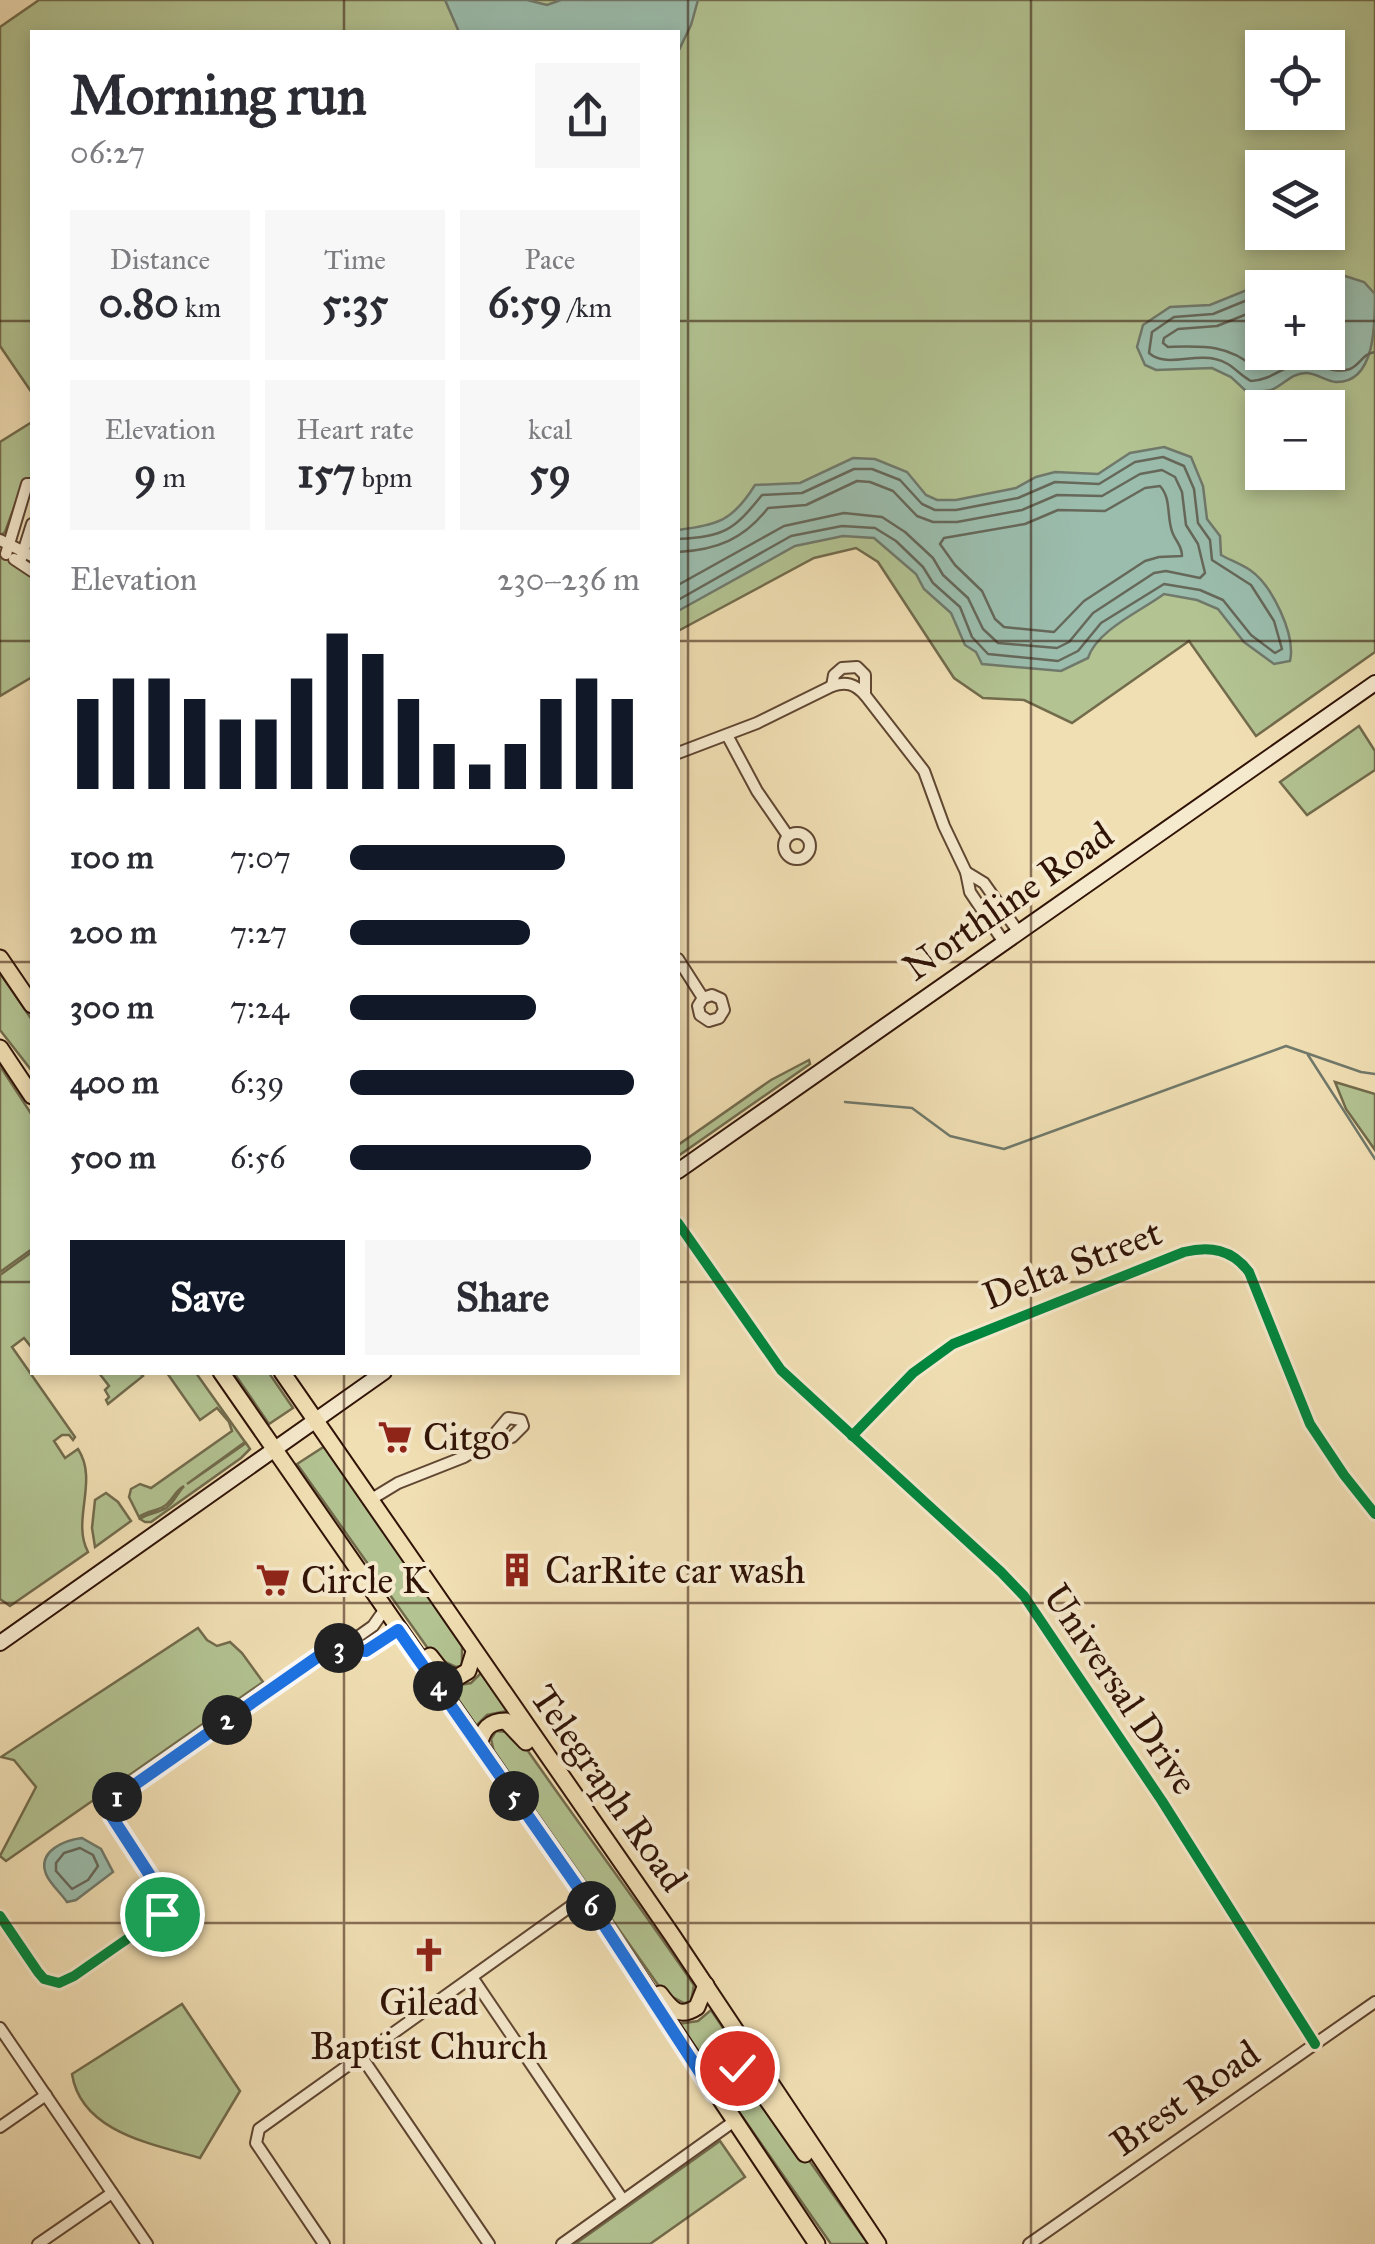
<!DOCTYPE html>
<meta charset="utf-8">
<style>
body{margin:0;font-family:"IM FELL Great Primer",serif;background:#f7f7f7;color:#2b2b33;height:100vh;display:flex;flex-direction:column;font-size:38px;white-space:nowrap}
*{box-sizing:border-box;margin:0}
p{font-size:32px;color:#7c7c81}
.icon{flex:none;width:55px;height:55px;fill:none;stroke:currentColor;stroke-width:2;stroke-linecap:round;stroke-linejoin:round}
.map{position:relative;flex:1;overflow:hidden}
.panel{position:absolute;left:30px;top:30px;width:650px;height:1345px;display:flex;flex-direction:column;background:#fff;border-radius:0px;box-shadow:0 5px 15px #0003}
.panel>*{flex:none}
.buttons{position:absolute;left:1245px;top:30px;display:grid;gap:20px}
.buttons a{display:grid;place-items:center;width:100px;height:100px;border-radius:0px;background:#fff;box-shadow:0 5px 15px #0003;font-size:50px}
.pin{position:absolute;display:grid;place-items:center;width:85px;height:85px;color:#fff;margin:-42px;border:5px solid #fff;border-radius:50%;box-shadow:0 2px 10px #0007}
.km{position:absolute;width:50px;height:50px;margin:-25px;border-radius:50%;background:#222;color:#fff;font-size:28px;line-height:50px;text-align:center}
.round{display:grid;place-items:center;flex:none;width:105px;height:105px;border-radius:0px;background:#f7f7f7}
.overview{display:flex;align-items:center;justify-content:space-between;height:170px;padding:0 40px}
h1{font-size:55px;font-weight:700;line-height:75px}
.stats{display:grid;grid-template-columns:repeat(3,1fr);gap:15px;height:170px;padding:10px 40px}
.stats div{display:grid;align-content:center;border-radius:0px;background:#f7f7f7;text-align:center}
.stats b{font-size:42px;font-weight:700}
.stats small{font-size:28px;font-weight:400}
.stats p{font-size:28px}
.chart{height:280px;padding:20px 40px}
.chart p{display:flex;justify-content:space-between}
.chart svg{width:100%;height:180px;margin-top:10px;stroke:#111827;stroke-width:6}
.button{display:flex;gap:20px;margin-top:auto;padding:20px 40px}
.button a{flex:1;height:115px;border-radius:0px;background:#111827;color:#fff;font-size:40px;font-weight:700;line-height:115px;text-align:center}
.button a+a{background:#f7f7f7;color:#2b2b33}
ul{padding:0 40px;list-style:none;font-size:32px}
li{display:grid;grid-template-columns:160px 120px 1fr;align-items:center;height:75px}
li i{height:25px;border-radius:12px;background:#111827}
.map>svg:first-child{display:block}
.green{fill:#b3c392;stroke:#726b4c;stroke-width:2.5;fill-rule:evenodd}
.water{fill:#9bbdad;stroke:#70796b;stroke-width:2.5;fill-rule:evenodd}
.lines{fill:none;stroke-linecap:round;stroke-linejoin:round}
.shore{stroke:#66685a;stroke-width:2.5}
.stream{stroke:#70796b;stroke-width:2.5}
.minor-casing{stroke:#604632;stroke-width:14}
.secondary-casing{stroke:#301307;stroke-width:18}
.primary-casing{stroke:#301307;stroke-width:19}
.minor{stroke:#f6eace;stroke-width:10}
.secondary{stroke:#f6eace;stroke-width:14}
.primary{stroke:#f1dfb4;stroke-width:15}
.cycleway-casing{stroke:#f6eace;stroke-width:16}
.cycleway{stroke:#00873e;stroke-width:10}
.route-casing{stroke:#fff;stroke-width:20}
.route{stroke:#1a73e8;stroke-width:12}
.grid{fill:none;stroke:#301307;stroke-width:2.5;stroke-opacity:0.55}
.labels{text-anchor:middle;stroke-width:8;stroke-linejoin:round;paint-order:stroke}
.street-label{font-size:38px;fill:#301307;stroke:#f6eace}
.poi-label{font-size:38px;fill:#301307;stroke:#f6eace;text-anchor:start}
</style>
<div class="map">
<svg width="1375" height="2244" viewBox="0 0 1375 2244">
<rect width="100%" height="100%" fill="#f1dfb4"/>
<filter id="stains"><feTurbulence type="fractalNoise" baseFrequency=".002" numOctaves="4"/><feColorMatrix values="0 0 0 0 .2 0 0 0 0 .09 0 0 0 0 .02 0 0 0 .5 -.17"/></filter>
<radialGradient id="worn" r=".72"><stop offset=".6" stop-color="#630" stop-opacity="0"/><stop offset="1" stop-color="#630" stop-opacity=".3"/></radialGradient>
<g class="green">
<path d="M 39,0 L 1375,0 L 1375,652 L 1256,736 L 1189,641 L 1072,723 L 1024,700 L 983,698 L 954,678 L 878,562 L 856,548 L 814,558 L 678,631 L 678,32 L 32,32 L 32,393 L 0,346 L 0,27 ZM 1262,48 L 1328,48 L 1328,112 L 1262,112 ZM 1262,168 L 1328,168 L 1328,232 L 1262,232 ZM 1262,288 L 1328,288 L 1328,352 L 1262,352 ZM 1262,408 L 1328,408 L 1328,472 L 1262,472 Z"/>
<polygon points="32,422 32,481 22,486 5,532 0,536 0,442"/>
<polygon points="0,555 18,563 32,576 32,677 0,696"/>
<polygon points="1359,726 1375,751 1375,770 1307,815 1280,782"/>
<polygon points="0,973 32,1020 32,1071 0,1030"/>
<polygon points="809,1060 810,1064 678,1156 678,1145 771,1080"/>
<polygon points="0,1066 32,1115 32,1249 0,1272"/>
<polygon points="1335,1082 1375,1094 1375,1150 1346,1109"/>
<path d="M 32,1252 L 32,1348 L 24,1338 L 12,1347 L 75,1437 L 73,1440 L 69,1435 L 62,1435 L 54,1441 L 65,1458 L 78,1449 C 99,1481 71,1520 88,1552 L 10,1606 L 0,1599 L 0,1275 Z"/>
<polygon points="99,1373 140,1373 143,1376 108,1404 106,1400 109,1397 105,1390 109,1386"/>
<path d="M 167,1373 L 196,1373 L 245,1442 L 187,1484 L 246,1443 L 250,1449 L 241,1458 L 151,1522 L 145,1522 L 140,1519 C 148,1513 154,1514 162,1510 C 173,1506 177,1493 184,1486 C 175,1491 175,1496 168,1503 C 161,1511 148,1510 139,1517 L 129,1497 L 131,1489 L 140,1484 L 151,1488 L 232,1431 L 229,1422 L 217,1408 L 200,1420 Z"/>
<polygon points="234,1373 269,1373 293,1408 269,1424"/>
<polygon points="325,1446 462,1646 462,1666 456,1667 434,1657 297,1464"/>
<polygon points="106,1493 118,1502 131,1521 95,1547 92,1528 95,1500"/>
<polygon points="198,1628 207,1640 217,1646 230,1642 242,1653 263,1682 6,1861 0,1856 36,1787 14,1760 1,1757"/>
<polygon points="481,1673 507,1711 487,1715 476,1726 449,1687 471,1683"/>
<path d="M 496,1731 L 508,1732 L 521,1741 C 578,1823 638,1903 694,1985 L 691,2002 L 684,2003 L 663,1992 L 494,1752 L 491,1739 Z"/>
<path d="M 182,2004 L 240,2091 L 200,2158 C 152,2144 81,2132 72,2074 Z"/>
<path d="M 711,2010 L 745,2061 C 730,2058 723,2061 711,2072 L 678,2024 L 698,2021 Z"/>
<polygon points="732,2077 743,2079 758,2088 868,2244 831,2244 730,2099 727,2085"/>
<polygon points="720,2141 745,2177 650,2244 575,2244"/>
</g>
<g class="water">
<polygon points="445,0 527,0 547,5 561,0 698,0 691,25 678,52 678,32 459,32"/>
<path d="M 1345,276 L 1364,282 L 1375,294 C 1375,326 1375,383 1336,382 C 1326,381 1316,373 1306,373 C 1291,373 1283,386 1271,390 C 1263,392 1254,391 1247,392 L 1231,377 L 1212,368 L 1156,370 L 1145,365 L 1137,347 L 1143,325 L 1170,307 L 1210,305 L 1264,283 L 1272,284 L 1300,277 L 1323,281 ZM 1262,288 L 1328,288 L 1328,352 L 1262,352 Z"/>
<path d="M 1164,447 L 1191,457 L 1203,486 L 1207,519 L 1220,536 L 1221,555 C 1230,560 1241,564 1250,570 C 1272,585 1296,635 1290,661 L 1274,664 L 1244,642 L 1218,609 L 1197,600 L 1164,594 C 1141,611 1097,630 1088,658 L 1061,671 L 982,664 L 976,652 L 965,645 L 951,613 L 924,589 L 916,574 L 874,538 L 843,536 L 795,546 L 678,611 L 678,530 C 718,524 732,522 755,485 L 800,483 L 853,458 L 875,459 L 907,472 L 926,495 L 937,500 L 956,500 L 1016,488 L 1036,477 L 1055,472 L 1098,474 L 1130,453 Z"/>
<path d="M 82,1838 L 101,1849 L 113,1872 L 76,1900 L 67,1902 C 61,1893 50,1884 46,1874 C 37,1851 65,1840 82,1838 Z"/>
</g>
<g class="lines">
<g class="shore">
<path d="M 1262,294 L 1213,314 L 1174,317 L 1152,332 L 1149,353 C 1166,368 1194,353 1215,359 C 1231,362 1238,374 1251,381 C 1273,380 1283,365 1303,363 C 1319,362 1332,375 1350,369 C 1361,364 1362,354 1375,352"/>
<path d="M 1262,308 L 1217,326 L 1178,329 L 1164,338 L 1163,343 L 1168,347 C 1202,346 1228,344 1255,368 L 1265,368 L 1295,352"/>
<path d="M 1160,486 C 1172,499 1166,518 1173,534 C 1177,543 1182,546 1182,556 L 1159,557 L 1145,561 L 1084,601 L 1054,632 L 1004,627 L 995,619 L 982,591 L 955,565 L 940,544 L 944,538 L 1025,524 L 1058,510 L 1105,511 L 1145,488 Z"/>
<path d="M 678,539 C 725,536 733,531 762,495 L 802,493 L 854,469 L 872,469 L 900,480 L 922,504 L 935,510 L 956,510 L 1018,498 L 1055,482 L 1099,484 L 1135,462 L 1163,457 L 1184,466 L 1194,489 L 1198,523 L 1210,540 L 1212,560 L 1251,585 L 1274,621 L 1282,649 L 1275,653 L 1251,635 L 1223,600 L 1200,590 L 1164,584 L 1101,623 L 1078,651 L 1058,661 L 988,654 L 972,637 L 960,607 L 933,583 L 923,567 L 896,541 L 875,528 L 842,526 L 791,536 L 678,600"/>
<path d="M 678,552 C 717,550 744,539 768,508 L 806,505 L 857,481 L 870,482 L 893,491 L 917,516 L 933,522 L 957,522 L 1022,510 L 1057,495 L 1102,496 L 1140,474 L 1162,470 L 1175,477 L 1182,492 L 1186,525 L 1198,544 L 1205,573 L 1200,578 L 1166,571 L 1154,573 L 1093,613 L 1069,642 L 1057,648 L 998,643 L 983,629 L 968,598 L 943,575 L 933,558 L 905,532 L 882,517 L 844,513 L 784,526 L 678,585"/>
<polygon points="80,1848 93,1855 98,1866 88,1880 72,1889 56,1871 56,1863 64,1853"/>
</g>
<g class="stream">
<polyline points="1308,1055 1375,1159"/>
<polyline points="845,1102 912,1108 950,1136 1004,1149 1286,1046 1361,1072 1375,1074"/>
</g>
<g class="minor-casing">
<g id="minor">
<polyline points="0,540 32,556"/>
<polyline points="6,554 27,484 32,484"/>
<polyline points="14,559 32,571"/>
<polyline points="20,562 32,524"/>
<polyline points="832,686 834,675 842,668 857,667 865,675 865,695"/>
<polyline points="727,735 757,791 788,836"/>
<path d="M 678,753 L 757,723 L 832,686 C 846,681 855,684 865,695 L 924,771 L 944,826 L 966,872"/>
<circle cx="797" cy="846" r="13"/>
<polyline points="1005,944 970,892 966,872 984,883 1019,933"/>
<polyline points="678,959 703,998 698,1006 700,1015 709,1021 719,1018 724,1010 721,999 712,995 703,998"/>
<polyline points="678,1223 781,1370 1001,1572 1024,1596 1162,1801 1315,2044"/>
<path d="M 852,1436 L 913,1373 L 953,1344 L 1184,1252 C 1210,1246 1232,1249 1249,1272 L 1310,1424 L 1344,1475 L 1375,1514"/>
<polyline points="370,1500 398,1483 464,1457 487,1443 512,1437 523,1426 521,1420 508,1418 487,1443"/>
<polyline points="342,1648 373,1626 385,1609"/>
<polyline points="0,1916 38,1972 44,1979 59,1983 74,1976 163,1914 165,1904 162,1894 112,1817 117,1797 326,1651 335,1648 366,1651 399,1630"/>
<polyline points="472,1977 623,2200"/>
<polyline points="0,2028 147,2244"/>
<polyline points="361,2056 489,2244"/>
<polyline points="0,2127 46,2095"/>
<polyline points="38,2244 112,2193"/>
<polyline points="324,2244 256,2143 259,2129 585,1896"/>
<polyline points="562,2244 733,2122"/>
<polyline points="1029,2244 1375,2002"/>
</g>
</g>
<g class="secondary-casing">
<g id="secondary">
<polyline points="678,1171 1375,683"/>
<polyline points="0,1643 384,1372"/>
</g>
</g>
<g class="primary-casing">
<g id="primary">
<polyline points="0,958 32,1005"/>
<polyline points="0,1048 32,1096"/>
<polyline points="221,1372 599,1917 817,2244"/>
<polyline points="282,1372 672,1935 878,2244"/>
<polyline points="430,1656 444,1674 458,1677 468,1671 474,1652"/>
<path d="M 479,1745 C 483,1729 489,1721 506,1721 L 526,1742"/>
<path d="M 660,1994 C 671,2009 679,2019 697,2007 L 706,1985"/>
<polyline points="715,2094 717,2079 723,2071 737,2068 747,2071 805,2154"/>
</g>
</g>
<use href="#minor" class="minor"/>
<use href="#secondary" class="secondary"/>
<use href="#primary" class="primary"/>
<g class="cycleway-casing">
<g id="cycleway">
<polyline points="678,1223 781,1370 1001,1572 1024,1596 1162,1801 1315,2044"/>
<path d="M 852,1436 L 913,1373 L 953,1344 L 1184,1252 C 1210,1246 1232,1249 1249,1272 L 1310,1424 L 1344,1475 L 1375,1514"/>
<polyline points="0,1916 38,1972 44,1979 59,1983 74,1976 163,1914 165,1904 162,1894 112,1817 117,1797 326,1651 335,1648 366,1651 399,1630"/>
</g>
</g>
<use href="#cycleway" class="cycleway"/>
</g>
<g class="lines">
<g class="route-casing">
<polyline id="route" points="162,1914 165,1904 162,1894 112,1817 117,1797 326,1651 335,1648 366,1651 398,1630 598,1916 714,2094 720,2074 737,2068"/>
</g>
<use href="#route" class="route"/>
</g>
<path class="grid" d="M 344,0 L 344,32M 688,0 L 688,2244M 1031,0 L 1031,2244M 0,321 L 32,321M 678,321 L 1262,321M 1328,321 L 1375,321M 0,641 L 32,641M 678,641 L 1375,641M 0,962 L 32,962M 678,962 L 1375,962M 0,1282 L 32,1282M 678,1282 L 1375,1282M 344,1372 L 344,2244M 0,1603 L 1375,1603M 0,1923 L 1375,1923"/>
<defs>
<g id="supermarket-bare" transform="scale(2.7)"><path d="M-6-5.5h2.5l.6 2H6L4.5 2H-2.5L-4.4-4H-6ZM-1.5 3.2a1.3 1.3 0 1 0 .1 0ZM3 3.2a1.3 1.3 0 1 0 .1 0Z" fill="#8f2418" stroke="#f6eace" stroke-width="2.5" paint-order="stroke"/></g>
<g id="building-bare" transform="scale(2.7)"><path d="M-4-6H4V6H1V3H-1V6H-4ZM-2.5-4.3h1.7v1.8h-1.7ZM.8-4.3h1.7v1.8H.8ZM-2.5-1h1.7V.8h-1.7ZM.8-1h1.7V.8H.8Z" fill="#8f2418" stroke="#f6eace" stroke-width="2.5" paint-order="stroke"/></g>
<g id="church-bare" transform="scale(2.7)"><path d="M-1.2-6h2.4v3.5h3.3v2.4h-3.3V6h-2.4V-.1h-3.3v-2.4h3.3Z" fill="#8f2418" stroke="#f6eace" stroke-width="2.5" paint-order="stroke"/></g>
</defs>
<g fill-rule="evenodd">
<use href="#supermarket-bare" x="395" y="1437"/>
<use href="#building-bare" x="517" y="1570"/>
<use href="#supermarket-bare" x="273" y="1580"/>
<use href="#church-bare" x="429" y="1955"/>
</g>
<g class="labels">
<g class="street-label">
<text transform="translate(1008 901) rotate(-35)" y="13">Northline Road</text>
<text transform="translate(1072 1264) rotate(-21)" y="13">Delta Street</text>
<text transform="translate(1121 1689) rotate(56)" y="13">Universal Drive</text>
<text transform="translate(609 1788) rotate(55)" y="13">Telegraph Road</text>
<text transform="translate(1185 2098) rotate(-35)" y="13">Brest Road</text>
</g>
<g class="poi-label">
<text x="423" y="1450">Citgo</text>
<text x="545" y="1583">CarRite car wash</text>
<text x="301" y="1593">Circle K</text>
<text x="429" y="2015" text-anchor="middle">Gilead<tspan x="429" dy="44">Baptist Church</tspan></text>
</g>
</g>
<rect width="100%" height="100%" filter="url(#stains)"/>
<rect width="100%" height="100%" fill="url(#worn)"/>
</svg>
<div class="buttons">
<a><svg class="icon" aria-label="locate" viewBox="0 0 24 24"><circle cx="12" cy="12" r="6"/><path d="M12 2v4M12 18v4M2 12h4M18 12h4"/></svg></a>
<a><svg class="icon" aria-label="layers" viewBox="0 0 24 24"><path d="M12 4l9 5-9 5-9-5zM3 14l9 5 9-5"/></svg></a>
<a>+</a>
<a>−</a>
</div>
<div class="pin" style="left:162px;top:1914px;background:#1e9e55"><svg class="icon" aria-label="arrive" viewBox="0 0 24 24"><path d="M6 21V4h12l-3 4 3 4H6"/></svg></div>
<div class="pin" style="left:737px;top:2068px;background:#d93025"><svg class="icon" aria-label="check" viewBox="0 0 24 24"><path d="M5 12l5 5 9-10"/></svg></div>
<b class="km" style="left:117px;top:1797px">1</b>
<b class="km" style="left:227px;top:1720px">2</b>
<b class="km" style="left:339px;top:1648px">3</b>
<b class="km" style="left:438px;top:1686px">4</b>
<b class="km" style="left:514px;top:1796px">5</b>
<b class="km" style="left:591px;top:1906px">6</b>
<section class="panel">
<div class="overview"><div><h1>Morning run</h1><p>06:27</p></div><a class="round"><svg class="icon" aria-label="share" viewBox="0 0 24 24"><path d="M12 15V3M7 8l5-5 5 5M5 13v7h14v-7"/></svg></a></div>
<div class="stats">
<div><p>Distance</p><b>0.80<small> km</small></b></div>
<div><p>Time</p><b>5:35</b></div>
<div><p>Pace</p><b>6:59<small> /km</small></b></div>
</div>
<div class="stats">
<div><p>Elevation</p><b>9<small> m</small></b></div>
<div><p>Heart rate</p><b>157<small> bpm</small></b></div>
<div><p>kcal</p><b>59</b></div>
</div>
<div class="chart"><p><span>Elevation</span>230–236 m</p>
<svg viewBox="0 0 160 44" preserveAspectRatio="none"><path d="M5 44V22M15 44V17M25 44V17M35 44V22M45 44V27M55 44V27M65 44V17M75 44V6M85 44V11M95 44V22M105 44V33M115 44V38M125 44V33M135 44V22M145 44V17M155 44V22"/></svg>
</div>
<ul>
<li><b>100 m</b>7:07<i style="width:74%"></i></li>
<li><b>200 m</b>7:27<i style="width:62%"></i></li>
<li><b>300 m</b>7:24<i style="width:64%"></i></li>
<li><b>400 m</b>6:39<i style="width:98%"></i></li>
<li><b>500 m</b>6:56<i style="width:83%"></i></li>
</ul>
<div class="button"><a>Save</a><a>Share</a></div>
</section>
</div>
